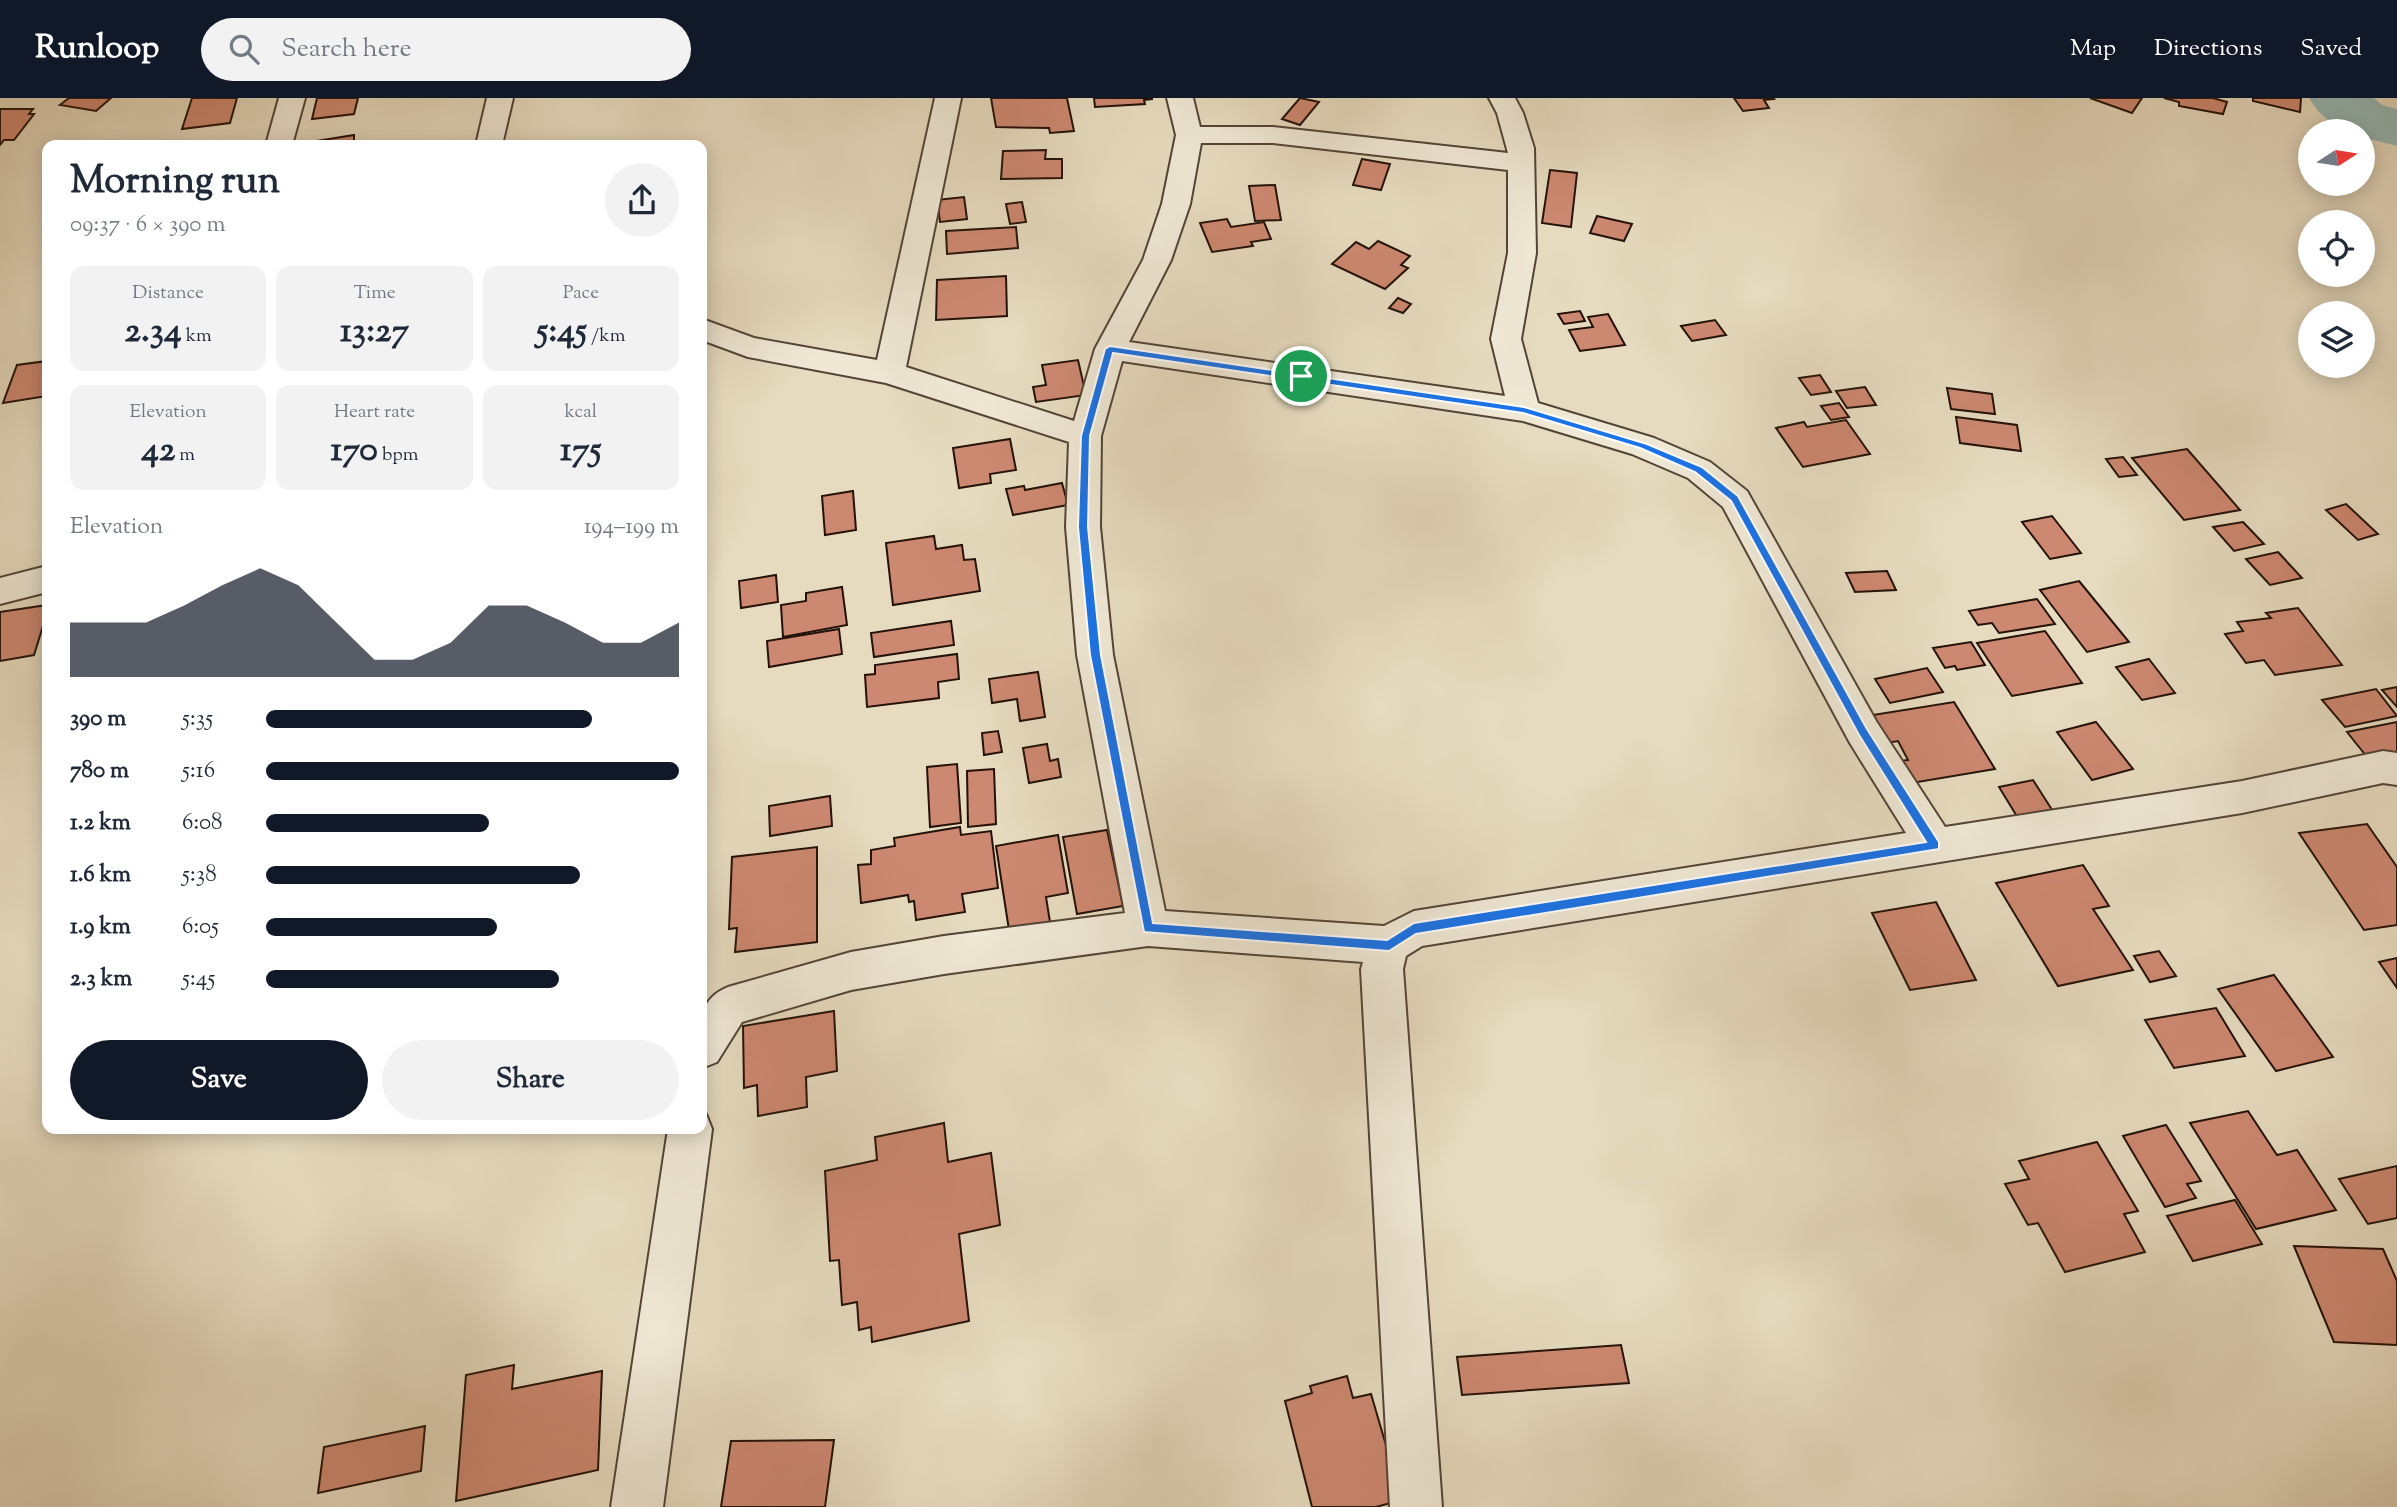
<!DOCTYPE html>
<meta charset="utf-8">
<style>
body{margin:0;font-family:"Sorts Mill Goudy",serif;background:#f2f2f3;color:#1f2937;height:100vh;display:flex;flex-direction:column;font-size:26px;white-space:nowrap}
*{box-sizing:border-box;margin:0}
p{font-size:23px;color:#747a83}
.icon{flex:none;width:38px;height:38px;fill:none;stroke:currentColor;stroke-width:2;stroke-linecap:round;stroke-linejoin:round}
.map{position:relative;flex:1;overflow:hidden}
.drawer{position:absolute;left:42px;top:42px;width:665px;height:994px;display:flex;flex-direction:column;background:#fff;border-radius:14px;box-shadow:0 4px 18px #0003}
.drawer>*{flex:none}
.needle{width:46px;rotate:78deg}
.tools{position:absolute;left:2298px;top:21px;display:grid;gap:14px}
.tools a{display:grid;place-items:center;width:77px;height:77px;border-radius:50%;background:#fff;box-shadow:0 4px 18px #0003;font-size:35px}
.pin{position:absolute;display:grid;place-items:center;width:60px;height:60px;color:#fff;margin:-30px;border:4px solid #fff;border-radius:50%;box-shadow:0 2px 7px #0007}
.round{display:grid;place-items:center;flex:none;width:74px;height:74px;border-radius:37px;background:#f2f2f3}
.overview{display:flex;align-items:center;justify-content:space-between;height:119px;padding:0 28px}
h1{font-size:38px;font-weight:700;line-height:52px}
.stats{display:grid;grid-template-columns:repeat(3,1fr);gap:10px;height:119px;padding:7px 28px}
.stats div{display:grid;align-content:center;border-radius:14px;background:#f2f2f3;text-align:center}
.stats b{font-size:35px;font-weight:700}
.stats small{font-size:19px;font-weight:400}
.stats p{font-size:19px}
.chart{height:196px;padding:14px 28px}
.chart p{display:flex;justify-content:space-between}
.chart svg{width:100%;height:126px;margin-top:7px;fill:#111827;opacity:.7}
.action{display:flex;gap:14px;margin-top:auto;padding:14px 28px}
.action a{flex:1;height:80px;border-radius:42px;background:#111827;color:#fff;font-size:28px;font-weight:700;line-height:80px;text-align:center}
.action a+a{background:#f2f2f3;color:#1f2937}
ul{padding:0 28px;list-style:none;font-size:23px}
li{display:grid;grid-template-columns:112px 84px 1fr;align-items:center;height:52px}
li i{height:18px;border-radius:9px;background:#111827}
header{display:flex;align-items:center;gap:42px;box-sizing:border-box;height:98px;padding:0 35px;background:#111827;color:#fff}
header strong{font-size:33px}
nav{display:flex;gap:38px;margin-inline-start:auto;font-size:24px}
.search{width:490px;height:63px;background:#f2f2f3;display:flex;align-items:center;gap:18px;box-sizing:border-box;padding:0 24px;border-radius:38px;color:#747a83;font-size:26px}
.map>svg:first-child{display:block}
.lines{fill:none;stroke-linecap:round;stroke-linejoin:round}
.river{fill:#97bab7;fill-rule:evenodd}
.building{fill:#cd8871;stroke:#241208;stroke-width:2}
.minor-casing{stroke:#544436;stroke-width:4}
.minor{fill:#efe8d5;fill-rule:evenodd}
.route{fill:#1a73e8;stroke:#fff;stroke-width:2;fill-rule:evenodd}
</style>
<header>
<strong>Runloop</strong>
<div class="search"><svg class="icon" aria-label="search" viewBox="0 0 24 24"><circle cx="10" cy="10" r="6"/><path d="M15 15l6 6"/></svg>Search here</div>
<nav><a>Map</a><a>Directions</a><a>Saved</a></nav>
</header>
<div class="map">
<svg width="2397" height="1409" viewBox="0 0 2397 1409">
<rect width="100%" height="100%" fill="#e6dbbf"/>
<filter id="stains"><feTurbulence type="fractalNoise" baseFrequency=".00286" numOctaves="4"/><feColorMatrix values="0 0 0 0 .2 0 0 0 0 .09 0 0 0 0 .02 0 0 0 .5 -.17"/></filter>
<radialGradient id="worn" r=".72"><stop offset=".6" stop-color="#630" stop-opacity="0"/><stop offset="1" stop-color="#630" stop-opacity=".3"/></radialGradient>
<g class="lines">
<polygon class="river" points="2309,0 2374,0 2382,7 2397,11 2397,48 2362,39 2362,33 2340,33 2318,13"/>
</g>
<g class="building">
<polygon points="69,0 111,0 96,13 60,7"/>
<polygon points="192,0 237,0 230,25 182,31"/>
<polygon points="317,0 358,0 354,16 312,21"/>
<polygon points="991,0 1067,0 1074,33 1050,35 1049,30 996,29"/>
<polygon points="1094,0 1152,0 1152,1 1144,2 1145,6 1095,9"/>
<polygon points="1300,0 1319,4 1300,27 1282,21"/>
<polygon points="1734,0 1773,0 1774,1 1764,2 1769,10 1743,13"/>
<polygon points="2090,0 2142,0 2132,15"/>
<polygon points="2164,0 2213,0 2227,4 2223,16 2179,8 2179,4"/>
<polygon points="2253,0 2301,0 2300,14 2253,3"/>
<polygon points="0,11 33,11 29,16 34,16 14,42 4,42 0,47"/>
<polygon points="354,37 354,47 292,47"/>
<polygon points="1046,52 1045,61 1062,61 1062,80 1001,81 1003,53"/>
<polygon points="1362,61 1390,66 1381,92 1353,87"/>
<polygon points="1550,72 1577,75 1571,129 1542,125"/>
<polygon points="1275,87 1281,122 1255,123 1249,88"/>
<polygon points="964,99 967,121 940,124 937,102"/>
<polygon points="1022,104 1026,124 1010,126 1006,106"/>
<polygon points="1597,118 1632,126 1624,143 1590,135"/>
<polygon points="1227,121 1231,129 1264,124 1271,141 1251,144 1253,148 1212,154 1200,125"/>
<polygon points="1016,129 1018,150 947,156 946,133"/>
<polygon points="1378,143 1410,158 1401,167 1408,170 1385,191 1332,166 1356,144 1369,151"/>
<polygon points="1006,178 1007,218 936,222 937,182"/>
<polygon points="1398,200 1411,206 1403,215 1389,210"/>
<polygon points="1580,213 1585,223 1564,226 1558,216"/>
<polygon points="1608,216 1625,247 1580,253 1569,232 1593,229 1588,219"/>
<polygon points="1715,222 1726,237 1692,243 1681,228"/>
<polygon points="1078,262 1086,297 1036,304 1033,289 1046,287 1042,267"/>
<polygon points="47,263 47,298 3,305 17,267"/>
<polygon points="1820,277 1831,294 1811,297 1799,280"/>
<polygon points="1865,289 1876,307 1847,310 1836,293"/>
<polygon points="1947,290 1992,296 1995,316 1951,311"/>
<polygon points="1839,305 1849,319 1831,322 1821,308"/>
<polygon points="1956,319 2017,327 2021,353 1960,345"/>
<polygon points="1846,322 1870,356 1803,369 1776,330 1804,324 1807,329"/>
<polygon points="1010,341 1016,372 990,376 991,385 959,390 953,350"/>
<polygon points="2187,351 2240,412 2184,422 2132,360"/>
<polygon points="2123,359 2137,377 2119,379 2106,361"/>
<polygon points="1062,385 1068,407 1013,417 1006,391 1024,388 1025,392"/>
<polygon points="853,393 856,432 825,437 822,398"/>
<polygon points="2346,406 2378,436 2358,442 2326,412"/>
<polygon points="2052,418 2081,455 2050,461 2022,424"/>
<polygon points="2243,424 2264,446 2234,453 2213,429"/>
<polygon points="934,438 936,451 962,447 964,462 975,461 980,493 893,507 886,445"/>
<polygon points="2278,454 2302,480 2270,487 2246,461"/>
<polygon points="1887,473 1896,492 1855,494 1846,475"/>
<polygon points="776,477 778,504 741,510 739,483"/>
<polygon points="2079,483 2129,544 2087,554 2040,492"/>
<polygon points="842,489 847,527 783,539 781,507 806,503 806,495"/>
<polygon points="2037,501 2055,526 1999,535 1992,525 1978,527 1969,513"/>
<polygon points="47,507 47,515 34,557 0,563 0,514"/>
<polygon points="2298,510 2342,567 2275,577 2264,562 2246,565 2225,536 2243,533 2237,524 2271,520 2266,515"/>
<polygon points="951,523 954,547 874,559 871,535"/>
<polygon points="839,531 842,556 769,569 767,543"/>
<polygon points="2045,533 2082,585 2012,598 1977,545"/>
<polygon points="1971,544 1985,567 1957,572 1955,568 1945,570 1933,550"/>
<polygon points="957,556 959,581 938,584 939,600 867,609 865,577 875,576 875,567"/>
<polygon points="2149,561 2175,595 2142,602 2116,569"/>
<polygon points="1927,570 1943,594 1890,605 1875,581"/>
<polygon points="1038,574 1045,619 1020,623 1017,601 992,605 989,581"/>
<polygon points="2397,589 2397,609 2382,592"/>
<polygon points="2376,591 2397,618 2345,629 2322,602"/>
<polygon points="1954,604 1995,671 1912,685 1900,663 1908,662 1898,643 1887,645 1873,617"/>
<polygon points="2096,624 2133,671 2092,682 2057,634"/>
<polygon points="2397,624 2397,658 2371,664 2347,634"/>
<polygon points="998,633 1002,654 984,657 982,635"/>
<polygon points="1047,646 1050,663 1058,661 1061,679 1029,685 1023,650"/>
<polygon points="957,666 961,725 930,729 927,669"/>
<polygon points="994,671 996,726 968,729 967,673"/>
<polygon points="2033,682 2056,718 2021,725 1999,689"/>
<polygon points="830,698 832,728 770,738 769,708"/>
<polygon points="2367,726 2397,769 2397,827 2364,832 2299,735"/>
<polygon points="960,729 961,737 991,733 998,790 962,796 965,814 916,822 914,803 909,804 908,797 861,805 858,767 871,766 871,752 895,748 894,740"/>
<polygon points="1107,732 1123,808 1077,816 1063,739"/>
<polygon points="1058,737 1068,795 1046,799 1050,824 1009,832 996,748"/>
<polygon points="817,749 817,844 735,854 737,830 729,831 732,759"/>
<polygon points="2083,767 2109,808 2093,811 2133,872 2058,888 1996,785"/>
<polygon points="1936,804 1976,882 1910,892 1872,815"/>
<polygon points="2159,853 2176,878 2150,884 2134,858"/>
<polygon points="2397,860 2397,890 2379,864"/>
<polygon points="2274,877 2333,959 2276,973 2218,891"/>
<polygon points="2216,910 2245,958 2174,970 2145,922"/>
<polygon points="834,913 837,973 806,979 807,1009 758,1018 757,987 744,990 743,928"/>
<polygon points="2248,1013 2277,1057 2297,1052 2336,1112 2256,1131 2190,1025"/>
<polygon points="944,1025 948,1064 991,1055 1000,1127 959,1136 969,1223 872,1244 871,1229 859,1232 857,1204 842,1207 839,1162 830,1163 825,1073 877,1062 875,1039"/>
<polygon points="2166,1027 2201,1083 2187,1086 2196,1100 2165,1109 2123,1038"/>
<polygon points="2097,1044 2138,1113 2124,1116 2145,1154 2065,1174 2038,1125 2028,1127 2005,1086 2029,1081 2019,1063"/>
<polygon points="2397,1068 2397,1120 2368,1126 2339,1081"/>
<polygon points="2235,1102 2262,1146 2193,1163 2167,1118"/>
<polygon points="2294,1148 2383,1151 2397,1183 2397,1247 2334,1244"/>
<polygon points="1621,1247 1629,1285 1462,1297 1457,1259"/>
<polygon points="514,1267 512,1291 602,1273 598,1372 456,1403 466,1277"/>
<polygon points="1347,1278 1353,1300 1371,1296 1402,1402 1376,1409 1312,1409 1285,1303 1312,1295 1310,1288"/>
<polygon points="425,1328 421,1373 318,1395 324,1349"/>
<polygon points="834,1342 825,1409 721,1409 731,1343"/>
</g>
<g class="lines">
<g class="minor-casing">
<g id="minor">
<polygon points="279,0 305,0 292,47 266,47"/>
<polygon points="487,0 513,0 502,47 476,47"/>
<path d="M 935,0 L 961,0 L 906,269 L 1074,323 L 1095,251 L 1143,162 L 1162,106 L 1176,37 L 1167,0 L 1193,0 L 1200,29 L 1273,29 L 1508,55 L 1497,15 L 1489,0 L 1515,0 L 1523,15 L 1534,50 L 1536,155 L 1521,241 L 1538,305 L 1654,340 L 1710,364 L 1747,393 L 1876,623 L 1945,729 L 2242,683 L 2383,653 L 2397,655 L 2397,687 L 2383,685 L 2242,715 L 1422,848 L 1406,858 L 1403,871 L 1442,1409 L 1390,1409 L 1361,871 L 1363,864 L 1148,848 L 944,876 L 851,892 L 742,924 L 717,964 L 702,970 C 702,938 692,903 728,889 L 851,854 L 944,838 L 1125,815 L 1077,557 L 1066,429 L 1069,344 L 886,285 L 748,259 L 702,242 L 702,221 L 754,240 L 877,262 ZM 1201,45 L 1273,45 L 1508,72 L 1508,155 L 1491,241 L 1505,298 L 1129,244 L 1171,162 L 1190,106 ZM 1122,263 L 1523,323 L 1632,356 L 1688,380 L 1723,409 L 1850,645 L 1906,735 L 1414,813 L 1384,828 L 1165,813 L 1113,557 L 1100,429 L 1101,338 Z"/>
<polygon points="47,468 47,494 0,506 0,480"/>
<polygon points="702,1014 706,1016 712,1031 663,1409 611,1409 668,1031 702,1031"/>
</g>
</g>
<use href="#minor" class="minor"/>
</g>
<path class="route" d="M 1110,248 L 1524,309 L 1647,346 L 1702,369 L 1738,398 L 1867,631 L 1939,744 L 1939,751 L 1416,836 L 1389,853 L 1144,834 L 1090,557 L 1078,429 L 1081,338 L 1105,251 ZM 1113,255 L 1523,315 L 1640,350 L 1695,374 L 1731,403 L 1859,637 L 1926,744 L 1414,825 L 1387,842 L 1153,825 L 1101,557 L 1088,429 L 1090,338 Z"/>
<rect width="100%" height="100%" filter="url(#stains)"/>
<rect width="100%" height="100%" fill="url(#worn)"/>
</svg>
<div class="tools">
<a><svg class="needle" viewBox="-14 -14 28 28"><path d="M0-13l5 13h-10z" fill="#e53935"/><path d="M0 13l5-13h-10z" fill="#747a83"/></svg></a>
<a><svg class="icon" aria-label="locate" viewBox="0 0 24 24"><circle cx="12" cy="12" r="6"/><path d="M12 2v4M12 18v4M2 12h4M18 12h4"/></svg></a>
<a><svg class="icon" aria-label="layers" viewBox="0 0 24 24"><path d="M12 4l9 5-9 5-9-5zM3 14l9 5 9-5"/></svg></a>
</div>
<div class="pin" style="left:1301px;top:278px;background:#1e9e55"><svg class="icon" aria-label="arrive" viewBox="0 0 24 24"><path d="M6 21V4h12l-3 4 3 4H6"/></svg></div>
<section class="drawer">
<div class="overview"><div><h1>Morning run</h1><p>09:37 · 6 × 390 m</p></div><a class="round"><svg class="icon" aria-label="share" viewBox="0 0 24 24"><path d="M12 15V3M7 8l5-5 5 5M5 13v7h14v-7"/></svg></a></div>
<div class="stats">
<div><p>Distance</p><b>2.34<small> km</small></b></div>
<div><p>Time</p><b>13:27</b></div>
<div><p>Pace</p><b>5:45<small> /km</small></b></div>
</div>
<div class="stats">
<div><p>Elevation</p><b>42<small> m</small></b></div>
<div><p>Heart rate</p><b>170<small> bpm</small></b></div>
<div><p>kcal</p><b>175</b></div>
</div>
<div class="chart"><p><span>Elevation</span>194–199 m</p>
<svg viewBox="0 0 160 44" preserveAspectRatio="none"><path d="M0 44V25L10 25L20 25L30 19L40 12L50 6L60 12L70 25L80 38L90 38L100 32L110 19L120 19L130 25L140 32L150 32L160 25V44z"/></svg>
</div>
<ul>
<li><b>390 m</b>5:35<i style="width:79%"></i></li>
<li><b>780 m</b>5:16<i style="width:100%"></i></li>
<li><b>1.2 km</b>6:08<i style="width:54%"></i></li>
<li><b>1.6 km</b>5:38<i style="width:76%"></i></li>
<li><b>1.9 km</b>6:05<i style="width:56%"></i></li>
<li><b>2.3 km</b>5:45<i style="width:71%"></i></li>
</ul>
<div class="action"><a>Save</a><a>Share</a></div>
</section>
</div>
